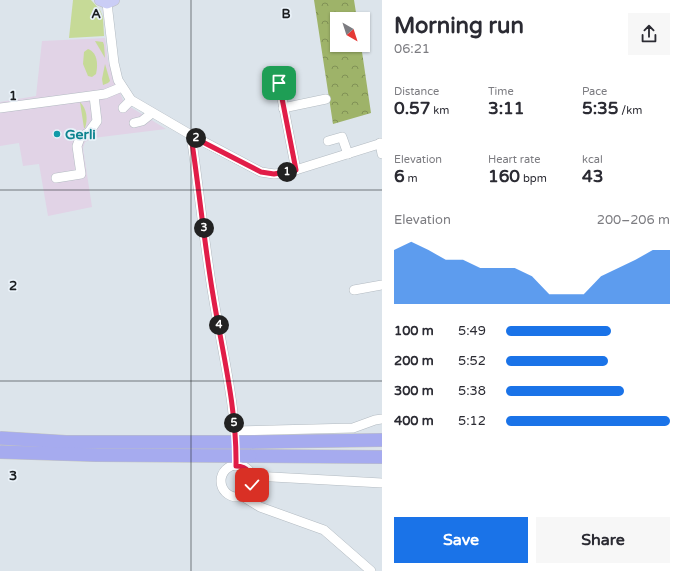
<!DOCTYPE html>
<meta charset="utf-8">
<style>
body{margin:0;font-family:"Varela Round",sans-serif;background:#f7f7f7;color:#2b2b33;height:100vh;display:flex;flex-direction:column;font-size:15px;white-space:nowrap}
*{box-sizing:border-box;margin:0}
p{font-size:13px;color:#7c7c81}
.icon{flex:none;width:22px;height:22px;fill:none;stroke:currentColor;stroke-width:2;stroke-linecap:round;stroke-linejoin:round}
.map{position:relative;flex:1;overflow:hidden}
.details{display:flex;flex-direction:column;background:#fff;width:300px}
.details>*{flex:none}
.needle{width:26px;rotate:141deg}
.controls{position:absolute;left:330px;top:12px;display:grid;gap:8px}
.controls a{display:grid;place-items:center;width:40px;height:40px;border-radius:0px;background:#fff;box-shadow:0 1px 3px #0004;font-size:20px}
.pin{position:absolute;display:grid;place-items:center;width:34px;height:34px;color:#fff;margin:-17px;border-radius:8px;box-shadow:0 2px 6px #0006}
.km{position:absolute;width:20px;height:20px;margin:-10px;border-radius:50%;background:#222;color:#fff;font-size:11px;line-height:20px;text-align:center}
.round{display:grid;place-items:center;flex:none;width:42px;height:42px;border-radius:0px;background:#f7f7f7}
.overview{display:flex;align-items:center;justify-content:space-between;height:68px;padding:0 12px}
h1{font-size:22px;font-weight:800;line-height:30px}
.figures{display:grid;grid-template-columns:repeat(3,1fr);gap:6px;height:68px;padding:4px 12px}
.figures div{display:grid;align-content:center}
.figures b{font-size:17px;font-weight:800}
.figures small{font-size:11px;font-weight:400}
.figures p{font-size:11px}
.chart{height:112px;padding:8px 12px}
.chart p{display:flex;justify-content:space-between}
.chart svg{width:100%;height:72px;margin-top:4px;fill:#1a73e8;opacity:.7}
.button{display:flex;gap:8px;margin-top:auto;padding:8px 12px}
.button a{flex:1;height:46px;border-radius:0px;background:#1a73e8;color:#fff;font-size:16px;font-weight:800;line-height:46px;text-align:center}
.button a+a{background:#f7f7f7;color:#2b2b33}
ul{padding:0 12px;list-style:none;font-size:13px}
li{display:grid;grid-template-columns:64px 48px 1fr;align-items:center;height:30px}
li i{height:10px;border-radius:5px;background:#1a73e8}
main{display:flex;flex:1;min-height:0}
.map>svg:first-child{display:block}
.industrial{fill:#e1d3e6}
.green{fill:#c6da97}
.forest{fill:url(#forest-crowns)}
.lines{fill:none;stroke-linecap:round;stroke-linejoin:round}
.minor-casing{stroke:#b3bbc2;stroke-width:10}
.major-casing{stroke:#bfc0c1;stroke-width:12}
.highway-casing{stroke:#bfc0c1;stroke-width:14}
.minor{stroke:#fff;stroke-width:9}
.major{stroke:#cacdf5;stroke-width:11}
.highway{stroke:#a6abef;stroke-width:13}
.highway-bridge-casing{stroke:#bfc0c1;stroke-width:14;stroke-linecap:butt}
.highway-bridge{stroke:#a6abef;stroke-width:13}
.route-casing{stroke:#fff;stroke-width:8}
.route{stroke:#e11d48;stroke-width:5}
.grid{fill:none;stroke:#1b1e21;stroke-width:1;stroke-opacity:0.55}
.culture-dot{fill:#0f9aa8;stroke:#e9f1f8;stroke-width:1.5}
.labels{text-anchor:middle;stroke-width:3.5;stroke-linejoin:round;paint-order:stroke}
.culture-label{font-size:14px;font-weight:bold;fill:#0d838f;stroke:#e9f1f8;text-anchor:start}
.grid-label{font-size:13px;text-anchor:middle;font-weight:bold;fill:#1b1e21;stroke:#e9f1f8;stroke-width:3.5;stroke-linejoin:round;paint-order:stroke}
</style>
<main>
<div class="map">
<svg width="382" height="571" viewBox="0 0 382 571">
<defs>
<pattern id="forest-crowns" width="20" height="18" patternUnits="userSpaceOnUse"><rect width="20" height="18" fill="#9eb369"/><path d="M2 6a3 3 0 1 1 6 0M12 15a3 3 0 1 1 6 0" fill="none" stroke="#809156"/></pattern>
</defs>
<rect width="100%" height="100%" fill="#dce4eb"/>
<polygon class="industrial" points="105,38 108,61 124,103 166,129 93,138 85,142 83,148 92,207 48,216 39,164 23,166 19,143 0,146 0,102 36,96 42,41"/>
<g class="green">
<polygon points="73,0 91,0 100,10 103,17 104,36 69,38"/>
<polygon points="95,41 103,42 104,45 105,58"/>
<path d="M 88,49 C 98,53 98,65 96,74 L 92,77 L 88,76 L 83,64 L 84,52 Z"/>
<polygon points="105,64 110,81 108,83 103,85 102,79"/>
<path d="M 80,102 C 87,109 88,119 85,128 L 84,128 Z"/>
</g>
<polygon class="forest" points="314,0 354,0 357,19 337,19 337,45 361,45 371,113 333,124"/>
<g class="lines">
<g class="minor-casing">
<g id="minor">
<polyline points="107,3 114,63 118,80 131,100 191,135 261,172 274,174 286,173 382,143"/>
<polyline points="279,83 296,170"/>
<polyline points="0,108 105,94 122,87"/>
<polyline points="123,108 131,100"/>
<polyline points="283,108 326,99"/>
<polyline points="134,123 142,121 152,113"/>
<path d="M 191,135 C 199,188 204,242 213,295 C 222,351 237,408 236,466"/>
<polyline points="328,141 342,137 348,154"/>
<polyline points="380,143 382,154"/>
<polyline points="56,178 81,174 77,146 80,138 89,132 97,121 94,96"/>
<polyline points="354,290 382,285"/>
<polyline points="236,431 353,428 375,420 382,419"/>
<circle cx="237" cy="481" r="16"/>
<polyline points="252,476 382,483"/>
<polyline points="242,496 260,507 324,530 371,571"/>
</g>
</g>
<g class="major-casing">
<polyline id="major" points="100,0 107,3 114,0"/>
</g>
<g class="highway-casing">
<g id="highway">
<polyline points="252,442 382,440"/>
<polyline points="250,456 382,457"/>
</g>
</g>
<use href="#minor" class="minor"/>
<use href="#major" class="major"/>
<use href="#highway" class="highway"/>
<g class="highway-bridge-casing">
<g id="highway-bridge">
<polyline points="0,438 66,442 252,442"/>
<polyline points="0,452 96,455 250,456"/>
</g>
</g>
<use href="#highway-bridge" class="highway-bridge"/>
</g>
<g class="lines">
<g class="route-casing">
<path id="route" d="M 252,485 C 253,475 248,466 236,466 C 237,408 222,351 213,295 C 204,242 199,188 191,136 L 261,172 L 274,174 L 296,170 L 279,83"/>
</g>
<use href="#route" class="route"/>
</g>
<path class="grid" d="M 191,0 L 191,571M 0,190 L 382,190M 0,381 L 382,381"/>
<circle class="culture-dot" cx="57" cy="134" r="4"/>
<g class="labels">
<g class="culture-label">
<text x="65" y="139">Gerli</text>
</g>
</g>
<g class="grid-label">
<text x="96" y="18">A</text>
<text x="286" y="18">B</text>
<text x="13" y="100">1</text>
<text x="13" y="290">2</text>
<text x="13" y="480">3</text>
</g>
</svg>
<div class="controls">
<a><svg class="needle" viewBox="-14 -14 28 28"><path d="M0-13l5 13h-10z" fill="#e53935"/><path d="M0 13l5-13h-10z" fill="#7c7c81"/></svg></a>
</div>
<div class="pin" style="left:279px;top:83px;background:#1e9e55"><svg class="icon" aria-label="arrive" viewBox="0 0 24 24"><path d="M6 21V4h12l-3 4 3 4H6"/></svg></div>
<div class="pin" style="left:252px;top:485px;background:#d93025"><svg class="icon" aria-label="check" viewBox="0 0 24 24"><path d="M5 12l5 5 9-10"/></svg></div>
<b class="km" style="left:287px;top:172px">1</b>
<b class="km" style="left:196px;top:138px">2</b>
<b class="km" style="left:204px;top:228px">3</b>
<b class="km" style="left:219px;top:325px">4</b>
<b class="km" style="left:234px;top:423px">5</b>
</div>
<section class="details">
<div class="overview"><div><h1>Morning run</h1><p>06:21</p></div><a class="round"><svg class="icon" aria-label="share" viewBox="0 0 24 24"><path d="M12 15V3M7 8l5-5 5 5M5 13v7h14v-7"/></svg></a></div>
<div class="figures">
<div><p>Distance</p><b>0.57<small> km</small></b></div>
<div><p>Time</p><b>3:11</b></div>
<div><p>Pace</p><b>5:35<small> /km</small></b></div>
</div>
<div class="figures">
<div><p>Elevation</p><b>6<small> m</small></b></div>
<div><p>Heart rate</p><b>160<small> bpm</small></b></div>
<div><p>kcal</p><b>43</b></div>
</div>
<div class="chart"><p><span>Elevation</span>200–206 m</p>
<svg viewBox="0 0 160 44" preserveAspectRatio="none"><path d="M0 44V11L10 6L20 11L30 17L40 17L50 22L60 22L70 22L80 27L90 38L100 38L110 38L120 27L130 22L140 17L150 11L160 11V44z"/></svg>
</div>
<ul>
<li><b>100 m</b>5:49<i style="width:64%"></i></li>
<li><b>200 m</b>5:52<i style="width:62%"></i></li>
<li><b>300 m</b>5:38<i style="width:72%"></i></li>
<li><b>400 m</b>5:12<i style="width:100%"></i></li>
</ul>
<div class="button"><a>Save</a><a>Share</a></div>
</section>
</main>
